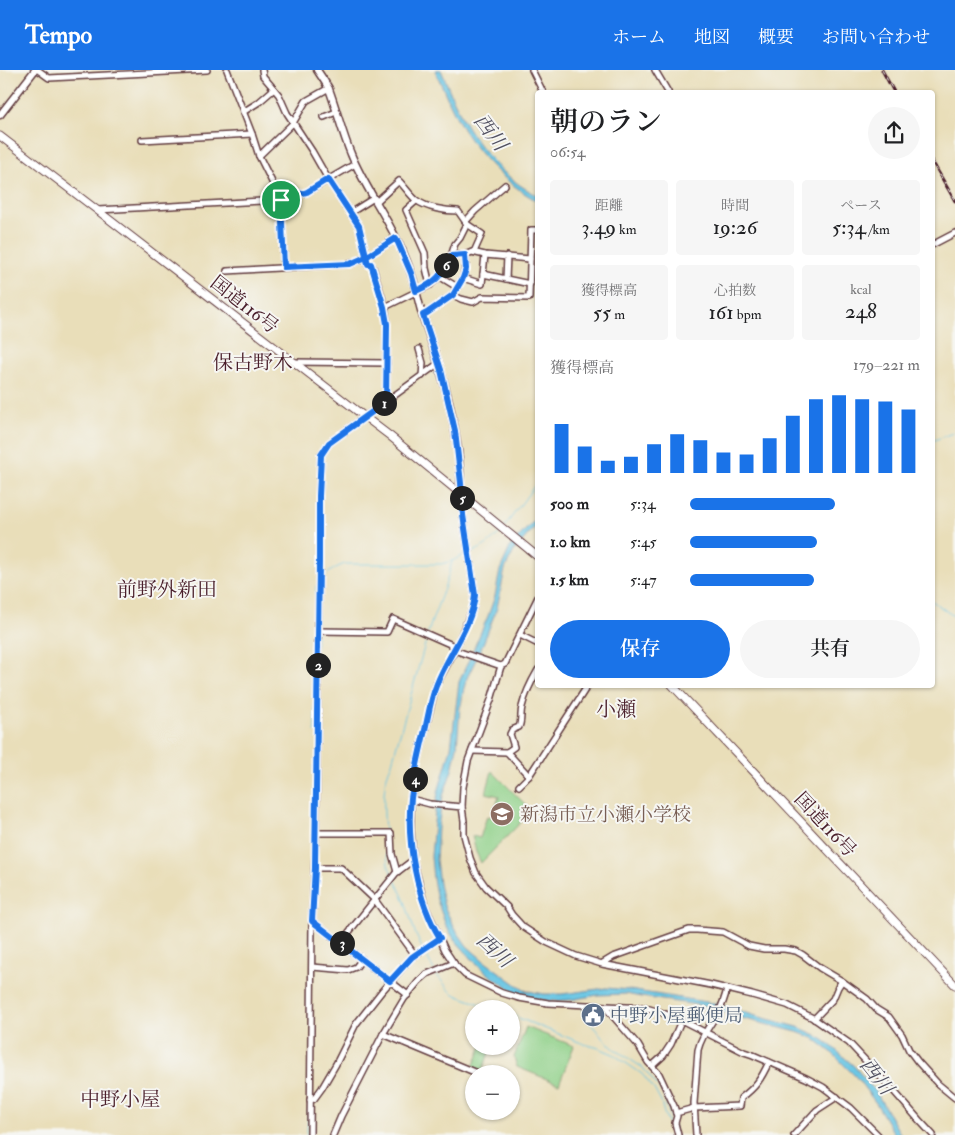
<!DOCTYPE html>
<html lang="ja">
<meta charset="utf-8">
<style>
body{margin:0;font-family:"IM FELL Double Pica","Noto Serif JP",serif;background:#f6f6f6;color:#202124;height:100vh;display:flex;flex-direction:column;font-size:19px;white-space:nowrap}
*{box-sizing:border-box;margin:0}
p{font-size:16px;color:#757577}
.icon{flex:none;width:28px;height:28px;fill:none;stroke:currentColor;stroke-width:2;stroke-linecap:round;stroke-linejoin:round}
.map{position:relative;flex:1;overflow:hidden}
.details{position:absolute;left:535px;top:20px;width:400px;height:598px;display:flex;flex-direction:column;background:#fff;border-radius:5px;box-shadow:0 1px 4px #0004}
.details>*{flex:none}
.fabs{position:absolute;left:465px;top:930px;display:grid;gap:10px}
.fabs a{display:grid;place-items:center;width:55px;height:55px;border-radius:50%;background:#fff;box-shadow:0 1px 4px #0004;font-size:25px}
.pin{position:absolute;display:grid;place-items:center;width:42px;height:42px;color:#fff;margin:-21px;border:2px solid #fff;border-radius:50%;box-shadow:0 1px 5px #0007}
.km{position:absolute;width:25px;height:25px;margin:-12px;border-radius:50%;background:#222;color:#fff;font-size:14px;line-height:25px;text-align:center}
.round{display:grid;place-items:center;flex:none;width:52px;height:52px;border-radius:26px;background:#f6f6f6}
.head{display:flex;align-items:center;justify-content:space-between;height:85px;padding:0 15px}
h1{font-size:28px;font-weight:600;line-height:38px}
.stats{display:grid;grid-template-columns:repeat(3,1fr);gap:8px;height:85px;padding:5px 15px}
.stats div{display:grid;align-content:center;border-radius:5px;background:#f6f6f6;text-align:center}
.stats b{font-size:21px;font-weight:600}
.stats small{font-size:14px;font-weight:400}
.stats p{font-size:14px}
.chart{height:140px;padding:10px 15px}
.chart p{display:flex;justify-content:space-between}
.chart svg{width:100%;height:90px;margin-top:5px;stroke:#1a73e8;stroke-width:6}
.primary-button{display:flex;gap:10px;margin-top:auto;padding:10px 15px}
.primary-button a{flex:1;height:58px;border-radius:30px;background:#1a73e8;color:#fff;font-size:20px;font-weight:600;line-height:58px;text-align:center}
.primary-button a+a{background:#f6f6f6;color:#202124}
ul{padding:0 15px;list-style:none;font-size:16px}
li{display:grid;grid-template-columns:80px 60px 1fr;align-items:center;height:38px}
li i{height:12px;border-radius:6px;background:#1a73e8}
header{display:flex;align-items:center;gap:30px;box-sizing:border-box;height:70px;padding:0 25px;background:#1a73e8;color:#fff}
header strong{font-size:24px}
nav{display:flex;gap:28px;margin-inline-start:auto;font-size:18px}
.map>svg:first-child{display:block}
.green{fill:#8fd088;stroke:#6c785a}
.water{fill:#65c4e3;stroke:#587287}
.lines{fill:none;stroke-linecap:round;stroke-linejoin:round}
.stream{stroke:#65c4e3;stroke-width:1}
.minor-casing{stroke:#623c40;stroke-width:8}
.major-casing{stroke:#623c40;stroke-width:9}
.highway-casing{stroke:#623c40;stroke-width:9}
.minor{stroke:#fff;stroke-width:5}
.major{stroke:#fff;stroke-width:6}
.highway{stroke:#fff;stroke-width:7}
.rail-casing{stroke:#4a1f2b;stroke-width:3}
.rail{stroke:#f6f6f2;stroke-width:1;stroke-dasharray:4;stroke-linecap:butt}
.route-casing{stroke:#fff;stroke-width:10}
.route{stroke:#1a73e8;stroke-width:6}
.labels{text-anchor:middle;stroke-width:4;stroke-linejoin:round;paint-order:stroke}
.street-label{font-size:19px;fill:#4a1f2b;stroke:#f6f6f2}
.education-label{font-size:19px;fill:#785e54;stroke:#f6f6f2;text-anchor:start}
.service-label{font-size:19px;fill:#4e5e75;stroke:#f6f6f2;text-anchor:start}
.water-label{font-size:20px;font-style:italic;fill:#525162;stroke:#f6f6f2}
.neighbourhood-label{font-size:20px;fill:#4a1f2b;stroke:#f6f6f2}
</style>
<header>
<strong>Tempo</strong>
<nav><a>ホーム</a><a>地図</a><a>概要</a><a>お問い合わせ</a></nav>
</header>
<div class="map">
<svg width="955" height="1065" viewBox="0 0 955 1065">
<rect width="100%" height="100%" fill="#f6f6f2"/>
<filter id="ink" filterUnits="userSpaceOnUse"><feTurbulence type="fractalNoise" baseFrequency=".02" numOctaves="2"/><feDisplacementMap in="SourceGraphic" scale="10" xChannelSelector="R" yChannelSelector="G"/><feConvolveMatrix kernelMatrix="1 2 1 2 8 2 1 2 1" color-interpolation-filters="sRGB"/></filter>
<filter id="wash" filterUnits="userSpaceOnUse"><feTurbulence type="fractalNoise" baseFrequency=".0096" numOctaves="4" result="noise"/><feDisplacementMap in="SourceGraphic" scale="20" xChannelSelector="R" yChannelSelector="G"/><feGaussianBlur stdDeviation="1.12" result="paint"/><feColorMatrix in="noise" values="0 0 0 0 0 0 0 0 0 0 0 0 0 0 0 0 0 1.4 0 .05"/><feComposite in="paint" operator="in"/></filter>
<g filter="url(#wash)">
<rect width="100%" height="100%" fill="#e9deb9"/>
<g class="green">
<polygon points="492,701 532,741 481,793 476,782 472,766 480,768 487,746 493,747 499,726 486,723"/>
<polygon points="526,957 574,976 559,1014 517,997 514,987"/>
<polygon points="482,976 492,976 482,1001 473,997"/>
</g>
<g class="water">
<path d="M 435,0 L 441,0 C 447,13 451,26 458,39 C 473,72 504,110 537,125 L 537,131 C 507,114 482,89 463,59 C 452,41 444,20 435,0 Z"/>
<polygon points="537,448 537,455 515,479 505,499 497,538 481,579 467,608 464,618 461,635 460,637 457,677 452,700 443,726 438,757 436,790 439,814 444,836 454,857 467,876 484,891 524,920 543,924 562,924 606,918 629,920 719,934 756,946 798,957 816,965 829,974 854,996 876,1022 901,1065 895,1065 876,1033 856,1007 830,981 813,968 797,962 749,950 728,944 713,937 641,927 626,924 598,925 570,930 551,931 529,928 518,925 487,903 472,889 455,870 446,856 437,830 433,809 431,786 435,742 438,722 451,678 459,612 488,546 495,526 500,500 511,475"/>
</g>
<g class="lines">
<g class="stream">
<polyline points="932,371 955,362"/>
<polyline points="505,456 538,411"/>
<path d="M 470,483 C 482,479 493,471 501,461"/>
<path d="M 321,511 C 328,502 334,498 345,494 L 441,494 L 452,491 L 466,484"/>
<polyline points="932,531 955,547"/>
<path d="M 428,563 C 435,539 447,516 452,491"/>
<polyline points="315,662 316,516"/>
<path d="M 385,762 C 384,742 381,715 391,696 L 427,567"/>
<polyline points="385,766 388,795 392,804"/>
<polyline points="313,774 314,696"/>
<polyline points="395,810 404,829 416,865 422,878"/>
<polyline points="424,881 434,900"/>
<polyline points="435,903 451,922 458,926 495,939"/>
<polyline points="583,937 583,940 587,950 613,978 643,998 663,1023 674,1058 674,1065"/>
<polyline points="511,945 584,974 599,978 613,984 642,1004 654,1019 661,1032 664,1043 672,1061 673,1065"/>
<polyline points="307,1065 308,1041"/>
</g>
</g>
</g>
<g filter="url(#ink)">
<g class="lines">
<g class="minor-casing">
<g id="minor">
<polyline points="38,0 49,8 207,0"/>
<polyline points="227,0 252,64 259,86 281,130 284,197"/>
<polyline points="262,0 263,6 274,19"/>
<polyline points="532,0 543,22"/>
<polyline points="655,0 668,22"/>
<polyline points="243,42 259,32 274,19 279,25 287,43 312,81 328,109 359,156 368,194 371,194 373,198 385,237 387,254 386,332"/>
<polyline points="324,47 336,42"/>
<polyline points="142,70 252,64"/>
<polyline points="259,86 293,53 306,31 329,18"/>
<polyline points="416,131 406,140 425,183 426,198 430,215"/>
<path d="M 376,132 L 399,111 C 405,117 410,125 416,130 C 426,138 446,141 458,141 L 467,154 L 482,164 L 474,182"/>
<polyline points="98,140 281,130 307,122 355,94"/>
<polyline points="350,143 374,128"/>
<polyline points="466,151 475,141 505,115"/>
<polyline points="932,175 955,163"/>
<polyline points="451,186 465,185 472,182 485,185 530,189"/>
<polyline points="227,201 350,194 366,187 396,168"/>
<polyline points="483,204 530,214"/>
<polyline points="439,206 457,217 453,225"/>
<polyline points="463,208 466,195 465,185"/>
<polyline points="506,209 507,186"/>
<polyline points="457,217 463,208 482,214 485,185"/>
<polyline points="385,237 430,215 437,209 444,199 451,186 455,174 460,168 467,154"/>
<polyline points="423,245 427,243 453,225 461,229 473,232 482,227 529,228 531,160 538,160"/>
<polyline points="419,279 423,293 422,306"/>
<polyline points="293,292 387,293"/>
<polyline points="461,425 463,445 475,525 473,538 465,556 455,580 436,615 416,698 411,729 411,761 413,790 425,836 445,880 455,895 465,905 502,923 519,928 548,933 646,938 663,943 685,952 744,982 753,985 806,1008 823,1017 851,1038 878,1065"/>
<polyline points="538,527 505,594 501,596 491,630 468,691 463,717 462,737 464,751 464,765 470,788 476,803 486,817 507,837 512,845 523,857 546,872 576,886 602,894 711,915 752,925 787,935 813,948 849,973 892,1019 919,1050 933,1065"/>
<polyline points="318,561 387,562 393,549 452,575 457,581 501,596"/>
<polyline points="520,565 538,574"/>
<path d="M 472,681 L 507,682 L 514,677 L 510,664 L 512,660 L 519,657 C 522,651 520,644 522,637 C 525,624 531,612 538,600"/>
<polyline points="507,682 529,706"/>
<polyline points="519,716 529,706 588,615"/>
<polyline points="411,729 430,734 462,737"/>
<polyline points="316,763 391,763 392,784 397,802"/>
<polyline points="315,798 341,798 375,830 415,885"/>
<polyline points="312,851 408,925"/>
<polyline points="341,872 396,803 413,790"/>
<polyline points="603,893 613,887 689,860 697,860 723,862 749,876 764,879 784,879 796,881 803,885 820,898 842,911 867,929 876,939 889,947 902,965 909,980 918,992 938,1014 955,1028"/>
<polyline points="312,897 348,900 356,897 362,889"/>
<polyline points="605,937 638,975 648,992 659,1004 674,1036 677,1046 675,1053 678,1065"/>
<polyline points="814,949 833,929 838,917 842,911"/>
<polyline points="383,964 479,1004"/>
<polyline points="652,996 663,986 671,974 681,951"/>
<polyline points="310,1030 314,1029 322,1018 336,994 356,954 382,921 412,887 440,868"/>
<path d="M 676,1043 L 694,1038 L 740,1036 L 741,1028 C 756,1017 761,1009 769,992"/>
<polyline points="310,1065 312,851 316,763 319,493 319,426 321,385 329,373 439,293"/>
<polyline points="333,1065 341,1046 383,964 404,929 419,911 427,904 454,893"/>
<path d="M 696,1065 L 694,1033 L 698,980 C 701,966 711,954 719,941 C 723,934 725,927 727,919"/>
<polyline points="794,1065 817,1040 837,1027"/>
</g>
</g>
<g class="major-casing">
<g id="major">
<path d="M 317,0 C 321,6 326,13 329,19 C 337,40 342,63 351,84 C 363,114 382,139 396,168 C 402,179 407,191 411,203 C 416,217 418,232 423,247 C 443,304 461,363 461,425"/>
<polyline points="0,45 35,0"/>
</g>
</g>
<g class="highway-casing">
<g id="highway">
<polyline points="0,66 97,140 365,347 390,366 538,487"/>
<polyline points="672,615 955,915"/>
</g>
</g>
<use href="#minor" class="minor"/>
<use href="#major" class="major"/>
<use href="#highway" class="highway"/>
<g class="rail-casing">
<g id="rail">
<polyline points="882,0 894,22"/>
<polyline points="932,91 955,131"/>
</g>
</g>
<use href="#rail" class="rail"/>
</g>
</g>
<g class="lines" filter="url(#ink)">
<g class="route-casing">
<path id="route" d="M 281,130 L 307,122 L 328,109 L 359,156 L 368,194 L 371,194 L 384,237 L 387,254 L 386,332 L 329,373 L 321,385 L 319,426 L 319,492 L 315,798 L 312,851 L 390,911 L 412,887 L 440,868 C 417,831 406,771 411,728 C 414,706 419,685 424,664 C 428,648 430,631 436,616 C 447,586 472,557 475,525 L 463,445 L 461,413 L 455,361 L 441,300 L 423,245 L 427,243 L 453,225 L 463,208 L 466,199 L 465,185 L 451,186 C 441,206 437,212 416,221 L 411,203 L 396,168 L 366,187 L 350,194 L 284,197 L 281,130"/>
</g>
<use href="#route" class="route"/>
</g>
<defs>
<g id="school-disc" transform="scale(1.25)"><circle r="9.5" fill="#8d6e63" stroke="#f6f6f2"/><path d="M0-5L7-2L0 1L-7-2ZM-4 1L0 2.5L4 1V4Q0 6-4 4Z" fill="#fff"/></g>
<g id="civic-disc" transform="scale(1.25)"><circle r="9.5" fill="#5c6f8a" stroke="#f6f6f2"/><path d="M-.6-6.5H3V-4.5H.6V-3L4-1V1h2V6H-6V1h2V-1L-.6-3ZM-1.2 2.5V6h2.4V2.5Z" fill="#fff"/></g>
</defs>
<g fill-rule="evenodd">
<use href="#school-disc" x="502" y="744"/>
<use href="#civic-disc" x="593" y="945"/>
</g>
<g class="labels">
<g class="street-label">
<text transform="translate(245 234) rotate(38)" y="7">国道116号</text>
<text transform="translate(826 754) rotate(47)" y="7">国道116号</text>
</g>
<g class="education-label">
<text x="520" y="751">新潟市立小瀬小学校</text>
</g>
<g class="service-label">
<text x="610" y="952">中野小屋郵便局</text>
</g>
<g class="water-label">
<text transform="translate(491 62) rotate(53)" y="7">西川</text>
<text transform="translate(495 880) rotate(43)" y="7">西川</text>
<text transform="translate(877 1006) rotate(52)" y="7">西川</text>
</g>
<g class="neighbourhood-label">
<text x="253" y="299">保古野木</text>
<text x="167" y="526">前野外新田</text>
<text x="616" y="646">小瀬</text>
<text x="120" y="1036">中野小屋</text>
</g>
</g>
</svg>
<div class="fabs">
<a>+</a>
<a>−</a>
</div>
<div class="pin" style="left:281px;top:130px;background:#1e9e55"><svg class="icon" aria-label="arrive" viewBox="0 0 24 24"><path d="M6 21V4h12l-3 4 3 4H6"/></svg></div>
<b class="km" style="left:384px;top:333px">1</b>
<b class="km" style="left:318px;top:595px">2</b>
<b class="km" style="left:342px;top:873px">3</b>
<b class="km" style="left:415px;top:709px">4</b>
<b class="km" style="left:462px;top:428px">5</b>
<b class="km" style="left:446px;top:195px">6</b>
<section class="details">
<div class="head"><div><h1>朝のラン</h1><p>06:54</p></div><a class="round"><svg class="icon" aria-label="share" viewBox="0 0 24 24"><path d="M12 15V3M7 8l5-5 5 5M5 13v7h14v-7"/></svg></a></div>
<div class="stats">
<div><p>距離</p><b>3.49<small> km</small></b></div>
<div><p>時間</p><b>19:26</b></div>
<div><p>ペース</p><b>5:34<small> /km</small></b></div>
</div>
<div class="stats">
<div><p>獲得標高</p><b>55<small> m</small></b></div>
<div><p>心拍数</p><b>161<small> bpm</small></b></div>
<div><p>kcal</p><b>248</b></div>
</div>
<div class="chart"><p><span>獲得標高</span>179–221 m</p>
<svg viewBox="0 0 160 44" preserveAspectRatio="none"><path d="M5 44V20M15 44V31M25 44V38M35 44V36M45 44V30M55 44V25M65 44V28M75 44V34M85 44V35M95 44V27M105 44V16M115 44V8M125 44V6M135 44V8M145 44V9M155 44V13"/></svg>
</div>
<ul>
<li><b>500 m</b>5:34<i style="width:63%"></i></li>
<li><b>1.0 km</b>5:45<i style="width:55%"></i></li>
<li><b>1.5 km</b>5:47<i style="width:54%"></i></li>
</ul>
<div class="primary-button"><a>保存</a><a>共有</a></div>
</section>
</div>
